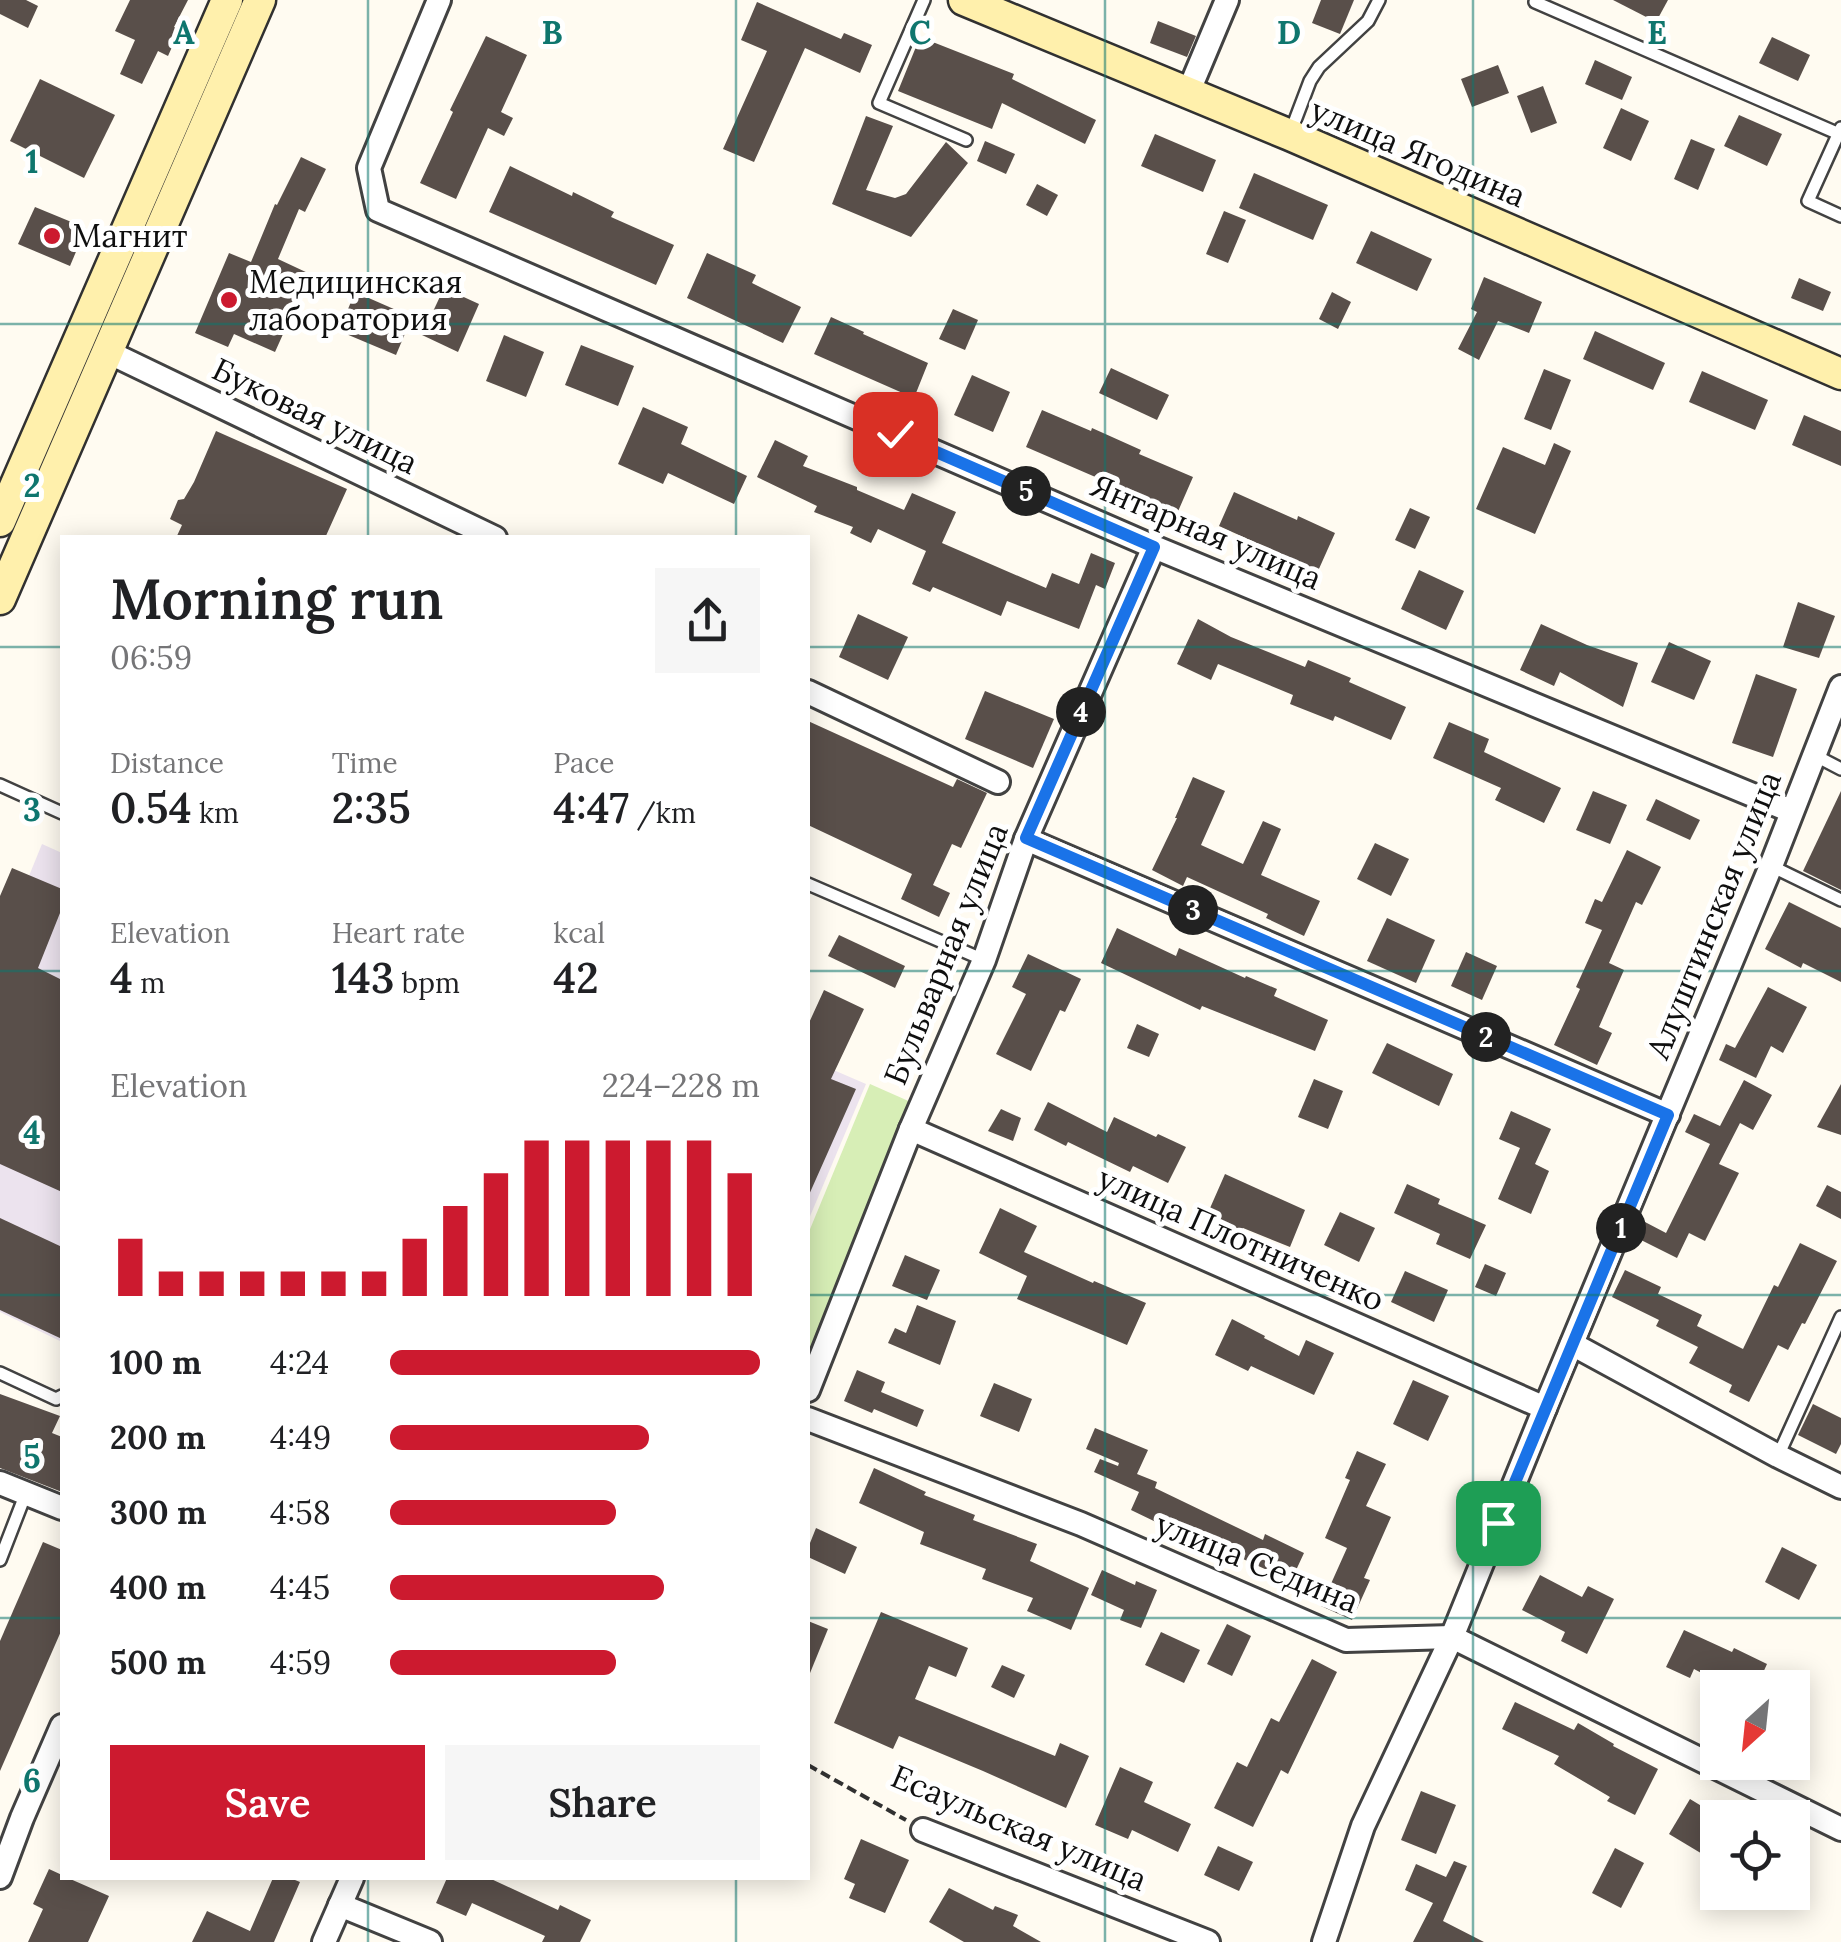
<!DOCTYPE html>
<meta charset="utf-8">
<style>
body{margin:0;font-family:Lora,serif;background:#f6f6f6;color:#202124;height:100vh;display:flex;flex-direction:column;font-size:38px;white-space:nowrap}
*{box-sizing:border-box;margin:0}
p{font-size:32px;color:#757577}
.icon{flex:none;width:55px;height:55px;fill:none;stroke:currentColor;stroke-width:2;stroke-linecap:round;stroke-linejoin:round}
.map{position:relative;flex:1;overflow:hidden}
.drawer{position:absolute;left:60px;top:535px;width:750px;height:1345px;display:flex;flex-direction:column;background:#fff;border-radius:0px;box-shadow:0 5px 25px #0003}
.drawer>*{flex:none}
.needle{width:65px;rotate:207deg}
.fabs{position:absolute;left:1700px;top:1670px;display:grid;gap:20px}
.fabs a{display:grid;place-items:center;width:110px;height:110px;border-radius:0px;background:#fff;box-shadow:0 5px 25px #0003;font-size:50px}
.pin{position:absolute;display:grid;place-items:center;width:85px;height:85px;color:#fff;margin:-42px;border-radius:20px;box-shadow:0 5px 15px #0006}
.km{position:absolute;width:50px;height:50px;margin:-25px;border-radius:50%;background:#222;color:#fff;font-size:28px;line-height:50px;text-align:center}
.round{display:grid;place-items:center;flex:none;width:105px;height:105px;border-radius:0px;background:#f6f6f6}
.head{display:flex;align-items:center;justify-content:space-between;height:170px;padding:0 50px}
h1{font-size:55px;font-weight:600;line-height:75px}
.metrics{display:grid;grid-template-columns:repeat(3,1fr);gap:15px;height:170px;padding:10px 50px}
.metrics div{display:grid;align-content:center}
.metrics b{font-size:42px;font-weight:600}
.metrics small{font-size:28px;font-weight:400}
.metrics p{font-size:28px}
.chart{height:280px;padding:20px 50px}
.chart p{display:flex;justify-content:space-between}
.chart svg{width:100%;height:180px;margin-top:10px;stroke:#cc1a2f;stroke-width:6}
.primary-button{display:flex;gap:20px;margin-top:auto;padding:20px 50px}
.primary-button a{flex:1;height:115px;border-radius:0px;background:#cc1a2f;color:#fff;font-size:40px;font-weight:600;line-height:115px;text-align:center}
.primary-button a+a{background:#f6f6f6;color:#202124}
ul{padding:0 50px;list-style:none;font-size:32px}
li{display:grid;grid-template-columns:160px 120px 1fr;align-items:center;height:75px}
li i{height:25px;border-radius:12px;background:#cc1a2f}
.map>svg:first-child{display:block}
.industrial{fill:#ece3ee}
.green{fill:#d7eeb6}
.building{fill:#594f4a}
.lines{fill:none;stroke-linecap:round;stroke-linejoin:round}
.lane-casing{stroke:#424242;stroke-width:16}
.street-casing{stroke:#424242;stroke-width:28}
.secondary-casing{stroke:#313131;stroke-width:35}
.path{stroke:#313131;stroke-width:4;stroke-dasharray:10 5;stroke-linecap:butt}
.lane{stroke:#fff;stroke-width:11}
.street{stroke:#fff;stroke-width:22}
.secondary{stroke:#fff0ac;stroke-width:30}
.route-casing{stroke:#fff;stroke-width:20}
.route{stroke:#1a73e8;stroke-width:12}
.grid{fill:none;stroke:#0f766e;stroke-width:2.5;stroke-opacity:0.55}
.poi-dot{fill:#cc1a2f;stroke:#fff;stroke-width:4}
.labels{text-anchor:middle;stroke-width:10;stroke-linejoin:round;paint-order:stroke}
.street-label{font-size:32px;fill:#0f0f0f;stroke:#fff}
.poi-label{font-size:32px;fill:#0f0f0f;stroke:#fff;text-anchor:start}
.grid-label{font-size:32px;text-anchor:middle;font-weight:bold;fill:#0f766e;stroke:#fff;stroke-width:10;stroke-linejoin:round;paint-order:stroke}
</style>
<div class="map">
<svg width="1841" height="1942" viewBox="0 0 1841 1942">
<rect width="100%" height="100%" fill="#fffbf1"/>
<g class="industrial">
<polygon points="42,844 62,853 62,1342 0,1312 0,947"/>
<polygon points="808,1059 866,1084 808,1221"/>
</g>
<polygon class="green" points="870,1084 913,1103 808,1359 808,1234"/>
<g class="building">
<polygon points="0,0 26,0 38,6 28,28 0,14"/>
<polygon points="130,0 188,0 174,27 180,29 168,56 158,51 142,84 120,74 135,40 115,31"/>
<polygon points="1321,0 1354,0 1340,34 1312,23"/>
<polygon points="1613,0 1668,0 1656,22"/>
<polygon points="757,2 841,39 844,33 872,45 860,73 805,48 754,162 723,149 767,51 741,40"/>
<polygon points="1158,21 1196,36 1187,57 1150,43"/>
<polygon points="486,36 527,55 501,112 513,118 504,136 488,128 456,199 420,183 453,112 450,110"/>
<polygon points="920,37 1014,74 1012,79 1096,120 1085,144 1002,103 992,129 898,91"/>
<polygon points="1772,37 1810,55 1798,81 1759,63"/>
<polygon points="1595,60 1632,77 1622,100 1585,84"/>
<polygon points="1498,65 1509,93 1472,107 1461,79"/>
<polygon points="40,79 115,115 84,178 10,141"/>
<polygon points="1543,86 1557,123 1531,133 1517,96"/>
<polygon points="1621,108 1649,121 1631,161 1603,148"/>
<polygon points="1739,115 1782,134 1767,166 1724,146"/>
<polygon points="866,116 893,126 866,190 895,198 906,194 946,142 968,163 911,237 832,204"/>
<polygon points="1155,134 1216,160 1203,192 1141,166"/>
<polygon points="1691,139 1715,149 1698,190 1674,179"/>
<polygon points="985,141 1015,154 1006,174 977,161"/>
<polygon points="301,157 326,169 305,212 299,209 278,259 310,274 275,352 234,334 228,347 195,333 229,253 251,262 275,204 277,205"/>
<polygon points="510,166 572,196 573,192 614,212 611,217 674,245 656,285 489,212"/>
<polygon points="1254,173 1328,205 1313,240 1239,208"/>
<polygon points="1037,184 1058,195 1047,216 1026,205"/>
<polygon points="35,207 86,228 70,266 18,244"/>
<polygon points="1224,211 1246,220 1228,263 1206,254"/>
<polygon points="1371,231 1432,259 1417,291 1356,263"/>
<polygon points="707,253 756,275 752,283 801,307 783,343 687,298"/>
<polygon points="1484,277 1542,302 1529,333 1498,321 1479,360 1458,349 1477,312 1471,309"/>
<polygon points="1799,278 1831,292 1823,311 1791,298"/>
<polygon points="444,288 479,304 458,352 422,335"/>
<polygon points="355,292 412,317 396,355 339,331"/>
<polygon points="1332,292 1351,302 1338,329 1319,319"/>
<polygon points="953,309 978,320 965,350 939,339"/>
<polygon points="831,317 864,332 863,334 928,363 914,398 814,354"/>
<polygon points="1595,331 1665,363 1653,390 1583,359"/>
<polygon points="504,335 544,352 526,397 486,381"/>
<polygon points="581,345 634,366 618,406 565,385"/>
<polygon points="1111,368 1169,395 1157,420 1099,393"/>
<polygon points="1544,369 1571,380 1551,430 1524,419"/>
<polygon points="1702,371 1768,400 1755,430 1689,402"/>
<polygon points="972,375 1010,392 993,432 954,415"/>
<polygon points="643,407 688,427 681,444 747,476 734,504 668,473 663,484 618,464"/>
<polygon points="1042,410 1091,431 1092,428 1141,450 1139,454 1193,477 1176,516 1135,498 1137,495 1026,447"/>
<polygon points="1804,415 1841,431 1841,466 1792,445"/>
<polygon points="216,431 347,489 325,538 176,538 182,525 170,519 178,500 184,499 194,482"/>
<polygon points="775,440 808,456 803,466 857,487 857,490 904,510 912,493 956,512 942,543 1046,588 1052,573 1079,584 1091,553 1115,563 1105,589 1096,585 1079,629 1007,601 1001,616 933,587 930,592 912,584 926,551 878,529 871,543 850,533 853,527 814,512 817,506 757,477"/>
<polygon points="1554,443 1571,451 1535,534 1476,509 1503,447 1545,465"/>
<polygon points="1234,492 1297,520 1298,516 1335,533 1318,571 1219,526"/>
<polygon points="1410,508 1430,517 1415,549 1395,540"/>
<polygon points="1419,570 1464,591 1446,630 1401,609"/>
<polygon points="1798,602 1835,616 1819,658 1783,647"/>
<polygon points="858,614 908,637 888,680 839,657"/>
<polygon points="1198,619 1231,637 1305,667 1308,660 1351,678 1349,682 1406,707 1391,740 1335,716 1333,721 1290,704 1293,695 1218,664 1211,680 1177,664"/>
<polygon points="1541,624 1587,645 1638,663 1623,707 1560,672 1554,686 1520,670"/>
<polygon points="1669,642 1711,661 1694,700 1651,682"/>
<polygon points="1756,674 1797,689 1773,757 1732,743"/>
<polygon points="985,691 1054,719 1033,768 965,739"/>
<polygon points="808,721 953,787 957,779 987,793 961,848 952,844 933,885 950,893 939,917 901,899 912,874 808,825"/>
<polygon points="1449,722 1489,739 1484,752 1561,788 1544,823 1495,800 1501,788 1433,758"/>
<polygon points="1193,777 1225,791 1201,845 1243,864 1263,821 1281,829 1261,875 1320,901 1304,936 1266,918 1268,914 1187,877 1183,886 1152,870 1177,818 1175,818"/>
<polygon points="1593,791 1627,805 1610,844 1576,830"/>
<polygon points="1841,791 1841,890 1803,871"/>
<polygon points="1656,799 1700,820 1690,840 1646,820"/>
<polygon points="1375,843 1409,859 1391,896 1357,879"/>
<polygon points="1627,850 1661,867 1642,905 1636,902 1609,963 1624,970 1599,1027 1612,1033 1597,1065 1554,1045 1580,989 1576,987 1602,930 1585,923 1595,899 1602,902"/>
<polygon points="12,868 62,889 62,908 38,968 62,980 62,1192 0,1164 0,896"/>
<polygon points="1789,902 1841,928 1841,982 1803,963 1801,968 1765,949"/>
<polygon points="1387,918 1435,940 1416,983 1367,961"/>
<polygon points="1117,928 1176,956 1179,948 1245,978 1246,976 1277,989 1274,996 1328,1020 1315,1051 1202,1006 1200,1010 1101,963"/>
<polygon points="839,935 905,966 895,988 828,956"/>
<polygon points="1466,952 1497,966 1482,1000 1451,986"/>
<polygon points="1028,954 1081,979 1065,1012 1060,1010 1031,1071 996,1054 1026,994 1012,987"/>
<polygon points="1768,987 1807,1007 1783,1053 1771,1046 1756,1078 1719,1060 1726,1044 1735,1048"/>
<polygon points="824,990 864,1009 831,1079 856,1089 808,1197 808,1025"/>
<polygon points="1137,1024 1159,1034 1149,1057 1127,1048"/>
<polygon points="1387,1043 1453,1074 1439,1106 1372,1073"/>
<polygon points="1314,1079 1343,1091 1328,1129 1298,1117"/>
<polygon points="1744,1080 1772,1095 1753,1130 1740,1123 1719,1164 1739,1173 1705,1241 1689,1233 1677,1258 1637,1238 1645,1222 1666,1233 1710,1144 1685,1132 1694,1114 1720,1126"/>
<polygon points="1841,1084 1841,1135 1817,1127"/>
<polygon points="1048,1102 1107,1132 1114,1117 1156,1137 1158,1134 1186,1147 1168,1183 1133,1166 1130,1172 1068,1142 1066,1146 1034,1130"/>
<polygon points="1001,1109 1021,1118 1013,1141 988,1131"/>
<polygon points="1511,1111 1551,1129 1535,1164 1549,1171 1531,1214 1498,1199 1520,1148 1499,1139"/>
<polygon points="1225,1174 1305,1210 1290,1247 1243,1228 1241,1230 1207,1215"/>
<polygon points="1407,1184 1440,1199 1438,1204 1486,1225 1470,1259 1436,1244 1440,1234 1394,1213"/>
<polygon points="1827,1185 1841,1192 1841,1219 1816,1206"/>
<polygon points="1000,1208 1037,1226 1024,1252 1093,1283 1094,1281 1146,1303 1127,1345 1017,1299 1027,1276 979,1253"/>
<polygon points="1340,1212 1375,1228 1359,1262 1324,1245"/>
<polygon points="0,1218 62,1247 62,1339 0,1310"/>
<polygon points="1800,1243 1837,1261 1805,1324 1802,1323 1788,1350 1778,1345 1749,1402 1729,1392 1732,1385 1689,1363 1698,1347 1656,1326 1659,1320 1612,1297 1625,1270 1661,1287 1658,1294 1702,1315 1697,1326 1743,1349 1774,1285 1778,1287"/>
<polygon points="905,1255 940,1270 927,1300 892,1286"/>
<polygon points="1485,1264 1506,1273 1496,1296 1475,1287"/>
<polygon points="1405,1271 1448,1290 1434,1322 1391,1302"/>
<polygon points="917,1305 956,1321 940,1365 888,1343 895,1328 906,1333"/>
<polygon points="1232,1319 1265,1336 1264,1338 1299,1356 1306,1340 1334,1353 1314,1395 1251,1366 1248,1371 1215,1355"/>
<polygon points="857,1370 885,1382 881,1392 924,1410 917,1427 874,1409 872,1413 844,1401"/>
<polygon points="1413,1380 1449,1396 1428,1441 1393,1424"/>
<polygon points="994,1383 1032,1399 1019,1432 980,1416"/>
<polygon points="0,1394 60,1416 52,1433 62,1437 62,1492 0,1468"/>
<polygon points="1813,1404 1841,1418 1841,1444 1836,1454 1798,1435"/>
<polygon points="1095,1428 1148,1450 1137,1474 1157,1482 1155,1488 1263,1540 1265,1534 1304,1553 1291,1581 1243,1559 1241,1563 1131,1510 1139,1492 1094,1472 1100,1459 1118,1466 1119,1463 1086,1449"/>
<polygon points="1357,1451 1386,1464 1366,1506 1391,1517 1364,1578 1370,1580 1352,1620 1321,1606 1347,1548 1325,1538 1350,1480 1345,1478"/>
<polygon points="874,1468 926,1492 924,1495 975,1515 973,1520 1037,1544 1030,1561 1089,1588 1071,1630 1027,1611 1033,1598 982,1579 986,1569 920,1544 924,1532 859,1503"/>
<polygon points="816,1528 857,1547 845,1574 808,1557 808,1548"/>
<polygon points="43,1542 62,1550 62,1629 0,1771 0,1641"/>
<polygon points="1782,1547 1817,1565 1799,1600 1765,1582"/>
<polygon points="1102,1570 1135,1585 1136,1581 1157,1590 1141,1628 1120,1620 1124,1610 1091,1595"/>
<polygon points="1540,1575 1582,1597 1588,1586 1614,1599 1587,1654 1561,1641 1565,1632 1522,1610"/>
<polygon points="881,1612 968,1648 956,1677 929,1666 915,1699 1055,1756 1060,1743 1089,1756 1066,1808 983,1771 899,1736 893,1749 834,1723"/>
<polygon points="808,1621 828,1629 808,1678"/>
<polygon points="1227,1624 1251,1636 1232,1676 1207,1664"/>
<polygon points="1684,1630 1732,1652 1734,1648 1767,1664 1756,1688 1730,1688 1694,1669 1690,1678 1666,1667"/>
<polygon points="1161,1632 1200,1650 1184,1683 1145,1665"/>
<polygon points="1312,1659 1337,1672 1288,1774 1281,1770 1253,1827 1214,1808 1237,1762 1247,1767 1271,1718 1279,1722"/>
<polygon points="1002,1665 1025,1675 1014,1698 991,1687"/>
<polygon points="1515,1702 1574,1730 1578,1723 1614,1744 1613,1746 1658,1769 1635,1815 1607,1801 1610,1797 1554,1764 1559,1756 1502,1729"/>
<polygon points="1120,1767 1153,1782 1144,1802 1191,1824 1178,1852 1132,1830 1128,1839 1095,1825"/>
<polygon points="1421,1791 1456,1805 1436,1854 1401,1840"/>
<polygon points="1690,1799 1718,1816 1718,1844 1709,1858 1669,1834"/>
<polygon points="861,1839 909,1860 885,1913 849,1898 855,1884 844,1879"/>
<polygon points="1218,1846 1253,1862 1239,1891 1204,1875"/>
<polygon points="1615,1848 1644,1863 1621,1908 1592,1893"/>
<polygon points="1454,1861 1467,1866 1443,1921 1484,1942 1413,1942 1433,1903 1405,1890 1416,1864 1446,1877"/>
<polygon points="49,1869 62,1875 62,1878 68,1878 109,1896 88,1942 28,1942 43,1909 33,1904"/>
<polygon points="273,1878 290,1878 300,1882 274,1942 192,1942 207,1911 250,1931"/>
<polygon points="447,1878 489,1878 558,1910 560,1905 591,1920 580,1942 542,1942 545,1936 472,1903 466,1916 436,1903"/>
<polygon points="949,1888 993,1910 995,1906 1018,1915 1013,1926 1041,1942 964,1942 929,1922"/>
</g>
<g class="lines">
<g class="lane-casing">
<g id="lane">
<polyline points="924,0 879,103 966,140"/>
<polyline points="1535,2 1839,134"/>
<polyline points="1841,128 1808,201 1841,216"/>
<polyline points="1291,131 1310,81 1319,67 1368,21 1379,0"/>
<polyline points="1814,755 1841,769"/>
<polyline points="0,785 62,813"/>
<polyline points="1771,866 1841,900"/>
<polyline points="808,884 984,960"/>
<polyline points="0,1373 56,1399 62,1396"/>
<polyline points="1778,1456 1841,1317"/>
<polyline points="0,1560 26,1493"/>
</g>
</g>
<g class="street-casing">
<g id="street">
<polyline points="439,0 369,168 378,210 1154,547 1791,811"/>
<polyline points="1188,93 1227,0"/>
<polyline points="108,352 495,538"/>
<polyline points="808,692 998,782"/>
<polyline points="1026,839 1668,1115"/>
<polyline points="911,1129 1545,1408"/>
<polyline points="1572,1344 1778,1456 1841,1487"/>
<polyline points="808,1390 911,1129 984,960 1026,839 1154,547"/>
<polyline points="808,1419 1081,1524 1346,1640 1452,1637 1841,1829"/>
<polyline points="0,1483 62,1508"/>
<polyline points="923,1830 1208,1942"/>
<polyline points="0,1877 22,1818 62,1726"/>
<polyline points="340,1905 430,1942"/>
<polyline points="324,1942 352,1878"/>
<polyline points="1324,1942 1363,1826 1452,1637 1545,1408 1771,866 1841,687"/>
</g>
</g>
<g class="secondary-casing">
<g id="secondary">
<polyline points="964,0 1290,135 1841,374"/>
<polyline points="0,521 227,0"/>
<polyline points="0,599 260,0"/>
</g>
</g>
<polyline class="path" points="808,1765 906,1820"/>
<use href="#lane" class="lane"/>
<use href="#street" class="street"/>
<use href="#secondary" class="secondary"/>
</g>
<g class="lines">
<g class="route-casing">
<polyline id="route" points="895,434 1154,547 1026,838 1668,1115 1498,1523"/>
</g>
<use href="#route" class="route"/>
</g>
<path class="grid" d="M 368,0 L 368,538M 736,0 L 736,538M 1105,0 L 1105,1942M 1473,0 L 1473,1942M 0,324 L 1841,324M 0,647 L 62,647M 808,647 L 1841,647M 0,971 L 62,971M 808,971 L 1841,971M 0,1295 L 62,1295M 808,1295 L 1841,1295M 0,1618 L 62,1618M 808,1618 L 1841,1618M 368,1878 L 368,1942M 736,1878 L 736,1942"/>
<g class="poi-dot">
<circle cx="52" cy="236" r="10"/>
<circle cx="229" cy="300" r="10"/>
</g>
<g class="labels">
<g class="street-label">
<text transform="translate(1418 153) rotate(23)" y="11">улица Ягодина</text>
<text transform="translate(315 416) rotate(26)" y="11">Буковая улица</text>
<text transform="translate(1206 532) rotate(23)" y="11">Янтарная улица</text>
<text transform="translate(1714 915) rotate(-68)" y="11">Алуштинская улица</text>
<text transform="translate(946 954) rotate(-68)" y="11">Бульварная улица</text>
<text transform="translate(1241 1239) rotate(24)" y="11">улица Плотниченко</text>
<text transform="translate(1257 1563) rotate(22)" y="11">улица Седина</text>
<text transform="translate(1019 1828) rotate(23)" y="11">Есаульская улица</text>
</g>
<g class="poi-label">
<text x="72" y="247">Магнит</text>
<text x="249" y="293">Медицинская<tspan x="249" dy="37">лаборатория</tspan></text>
</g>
</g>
<g class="grid-label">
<text x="184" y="44">A</text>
<text x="552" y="44">B</text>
<text x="920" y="44">C</text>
<text x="1289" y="44">D</text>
<text x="1657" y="44">E</text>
<text x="32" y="173">1</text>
<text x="32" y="497">2</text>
<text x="32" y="821">3</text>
<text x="32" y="1144">4</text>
<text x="32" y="1468">5</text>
<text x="32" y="1792">6</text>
</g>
</svg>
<div class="fabs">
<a><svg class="needle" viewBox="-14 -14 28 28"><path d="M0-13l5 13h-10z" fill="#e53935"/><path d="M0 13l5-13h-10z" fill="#757577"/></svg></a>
<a><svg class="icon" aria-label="locate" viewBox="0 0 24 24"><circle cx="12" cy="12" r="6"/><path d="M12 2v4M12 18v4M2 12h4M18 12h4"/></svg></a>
</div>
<div class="pin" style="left:1498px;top:1523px;background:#1e9e55"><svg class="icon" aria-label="arrive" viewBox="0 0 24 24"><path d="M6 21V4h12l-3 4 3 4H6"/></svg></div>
<div class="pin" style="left:895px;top:434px;background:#d93025"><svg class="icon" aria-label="check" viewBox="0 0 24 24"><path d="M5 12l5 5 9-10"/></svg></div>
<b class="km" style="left:1621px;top:1228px">1</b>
<b class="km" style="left:1486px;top:1037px">2</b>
<b class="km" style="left:1193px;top:910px">3</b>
<b class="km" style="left:1081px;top:712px">4</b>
<b class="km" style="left:1026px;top:491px">5</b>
<section class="drawer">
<div class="head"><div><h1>Morning run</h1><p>06:59</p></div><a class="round"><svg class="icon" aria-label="share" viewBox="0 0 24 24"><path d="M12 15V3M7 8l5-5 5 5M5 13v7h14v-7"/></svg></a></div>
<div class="metrics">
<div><p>Distance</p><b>0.54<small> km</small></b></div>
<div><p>Time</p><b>2:35</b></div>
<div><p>Pace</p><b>4:47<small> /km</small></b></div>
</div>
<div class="metrics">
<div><p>Elevation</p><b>4<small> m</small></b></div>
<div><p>Heart rate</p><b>143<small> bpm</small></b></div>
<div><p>kcal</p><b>42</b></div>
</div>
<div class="chart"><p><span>Elevation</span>224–228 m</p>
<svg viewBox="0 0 160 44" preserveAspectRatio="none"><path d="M5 44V30M15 44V38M25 44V38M35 44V38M45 44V38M55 44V38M65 44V38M75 44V30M85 44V22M95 44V14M105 44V6M115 44V6M125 44V6M135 44V6M145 44V6M155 44V14"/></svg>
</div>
<ul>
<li><b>100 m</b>4:24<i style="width:100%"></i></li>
<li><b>200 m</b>4:49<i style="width:70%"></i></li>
<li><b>300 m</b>4:58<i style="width:61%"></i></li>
<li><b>400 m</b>4:45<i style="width:74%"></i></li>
<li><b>500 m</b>4:59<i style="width:61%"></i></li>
</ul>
<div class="primary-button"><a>Save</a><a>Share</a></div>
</section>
</div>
